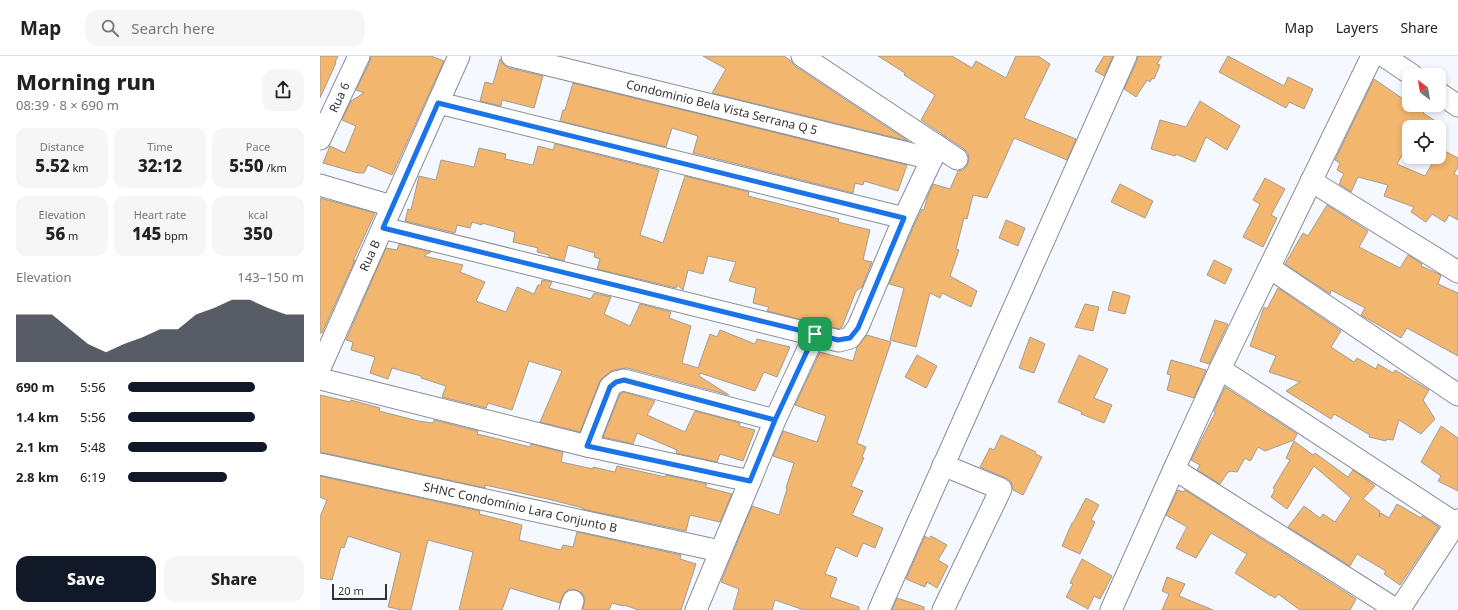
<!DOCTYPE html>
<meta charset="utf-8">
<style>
body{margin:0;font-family:"Noto Sans",sans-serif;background:#f6f6f6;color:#222;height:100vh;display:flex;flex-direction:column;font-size:15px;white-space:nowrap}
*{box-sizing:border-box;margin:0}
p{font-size:13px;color:#767676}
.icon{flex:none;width:22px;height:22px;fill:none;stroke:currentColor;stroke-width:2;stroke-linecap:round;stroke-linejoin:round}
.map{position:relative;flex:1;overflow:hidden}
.drawer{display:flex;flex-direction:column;background:#fff;width:320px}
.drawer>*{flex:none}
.needle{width:26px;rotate:329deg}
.fabs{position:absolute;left:1082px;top:12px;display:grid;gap:8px}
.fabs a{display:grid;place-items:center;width:44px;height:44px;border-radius:8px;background:#fff;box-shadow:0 2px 6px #0003;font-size:20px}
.scale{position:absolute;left:12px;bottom:10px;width:55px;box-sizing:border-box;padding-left:4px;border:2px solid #313336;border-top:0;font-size:11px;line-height:14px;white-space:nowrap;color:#313336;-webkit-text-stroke:3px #fff;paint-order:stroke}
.pin{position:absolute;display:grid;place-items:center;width:34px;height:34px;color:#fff;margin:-17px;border-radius:8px;box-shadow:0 2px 6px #0006}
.round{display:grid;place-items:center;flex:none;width:42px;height:42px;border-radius:12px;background:#f6f6f6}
.headline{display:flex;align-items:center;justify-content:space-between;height:68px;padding:0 16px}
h1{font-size:22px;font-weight:800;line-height:30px}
.metrics{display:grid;grid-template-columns:repeat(3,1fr);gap:6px;height:68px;padding:4px 16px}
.metrics div{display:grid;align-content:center;border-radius:10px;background:#f6f6f6;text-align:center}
.metrics b{font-size:17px;font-weight:800}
.metrics small{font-size:11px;font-weight:400}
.metrics p{font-size:11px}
.chart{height:112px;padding:8px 16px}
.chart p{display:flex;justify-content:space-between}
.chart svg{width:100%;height:72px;margin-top:4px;fill:#111827;opacity:.7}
.primary-button{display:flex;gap:8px;margin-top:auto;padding:8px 16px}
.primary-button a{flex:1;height:46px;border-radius:12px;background:#111827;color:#fff;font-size:16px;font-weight:800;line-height:46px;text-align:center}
.primary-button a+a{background:#f6f6f6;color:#222}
ul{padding:0 16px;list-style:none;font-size:13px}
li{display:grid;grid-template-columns:64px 48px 1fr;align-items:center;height:30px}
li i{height:10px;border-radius:5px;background:#111827}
header{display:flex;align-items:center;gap:24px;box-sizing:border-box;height:56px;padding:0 20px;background:#fff;border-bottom:1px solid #e0e0e0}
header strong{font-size:19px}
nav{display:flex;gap:22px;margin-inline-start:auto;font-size:14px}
.search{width:280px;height:36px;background:#f6f6f6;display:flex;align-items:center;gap:10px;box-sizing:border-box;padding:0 14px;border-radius:12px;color:#767676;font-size:15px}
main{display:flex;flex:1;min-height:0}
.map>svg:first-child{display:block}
.building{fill:#f2b66e;stroke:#a39c94}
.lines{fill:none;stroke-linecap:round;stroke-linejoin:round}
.minor-casing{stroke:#8a8d96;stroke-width:23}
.minor{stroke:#fff;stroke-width:21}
.route-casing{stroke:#fff;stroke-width:8}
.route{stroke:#1a73e8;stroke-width:5}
.labels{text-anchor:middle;stroke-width:4;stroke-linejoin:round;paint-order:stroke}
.street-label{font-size:12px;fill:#313336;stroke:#fff}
</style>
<header>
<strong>Map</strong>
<div class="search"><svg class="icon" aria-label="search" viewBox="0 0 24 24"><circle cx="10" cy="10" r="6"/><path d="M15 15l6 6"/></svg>Search here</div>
<nav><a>Map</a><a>Layers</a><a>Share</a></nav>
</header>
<main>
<section class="drawer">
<div class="headline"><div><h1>Morning run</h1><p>08:39 · 8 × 690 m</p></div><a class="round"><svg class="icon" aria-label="share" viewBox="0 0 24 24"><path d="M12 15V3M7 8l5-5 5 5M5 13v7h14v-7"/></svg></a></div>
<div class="metrics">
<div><p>Distance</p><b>5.52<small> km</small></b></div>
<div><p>Time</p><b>32:12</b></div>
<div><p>Pace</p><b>5:50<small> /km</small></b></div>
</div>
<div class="metrics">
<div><p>Elevation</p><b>56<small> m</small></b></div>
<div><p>Heart rate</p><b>145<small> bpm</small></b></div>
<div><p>kcal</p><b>350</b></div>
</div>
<div class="chart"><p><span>Elevation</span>143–150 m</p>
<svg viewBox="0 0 160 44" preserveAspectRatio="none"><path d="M0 44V15L10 15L20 15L30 24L40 33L50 38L60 33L70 29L80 24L90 24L100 15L110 11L120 6L130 6L140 11L150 15L160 15V44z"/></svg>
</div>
<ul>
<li><b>690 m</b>5:56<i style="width:72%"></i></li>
<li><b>1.4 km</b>5:56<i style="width:72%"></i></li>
<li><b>2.1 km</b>5:48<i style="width:79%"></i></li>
<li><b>2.8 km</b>6:19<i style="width:56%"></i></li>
</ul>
<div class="primary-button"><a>Save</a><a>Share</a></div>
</section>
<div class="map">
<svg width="1138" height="554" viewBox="0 0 1138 554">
<rect width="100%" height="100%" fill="#f5f8fe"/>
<g class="building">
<polygon points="0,0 18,0 15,6 16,7 0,42"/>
<polygon points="51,0 111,0 124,5 72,119 48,109 44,117 38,117 3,107 10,90 25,97 36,70 22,64 31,45 44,37 36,34 50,5"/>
<polygon points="383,0 464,0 471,5 475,10 588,85 392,37 406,13"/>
<polygon points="558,0 632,0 652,12 656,5 686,22 696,0 718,0 730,8 704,62 756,83 747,104 694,82 667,142 653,139 647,163 644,162 636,193 639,194 630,220 657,235 651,251 622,237 620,242 610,237 596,291 570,284 584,232 569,228 595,167 602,153 604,154 607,142 613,128 630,133 638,115 643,114 647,110 649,103 648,97 644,93 601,64 615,39 584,19 585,17"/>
<polygon points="784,0 793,0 784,20 775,15"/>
<polygon points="818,0 842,0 837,8 840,9 834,23 832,22 830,26 827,24 816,41 804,33 817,5"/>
<polygon points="908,0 964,30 968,21 993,33 984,53 969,46 966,52 899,16"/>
<polygon points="180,3 183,8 189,12 223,20 214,52 182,44 181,50 160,45 165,26 173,28"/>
<polygon points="1054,23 1089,47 1089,49 1097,49 1105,54 1103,57 1125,71 1089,71 1089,87 1077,108 1105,120 1116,101 1119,101 1119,96 1121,93 1138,102 1138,111 1134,118 1138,120 1138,164 1129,159 1125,166 1112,158 1106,166 1091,156 1094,151 1064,140 1068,129 1038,121 1031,136 1019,128 1021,125 1020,125 1024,118 1017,114 1020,107 1015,104"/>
<polygon points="253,27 587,109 578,135 544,125 543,129 535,127 533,137 373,97 378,80 352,72 346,91 240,65 243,54 245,54"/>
<polygon points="880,45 920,70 907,94 886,81 875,106 856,98 855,100 831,93 840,64 866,71"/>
<polygon points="235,88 339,114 320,179 343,187 365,120 429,136 428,140 519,163 518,166 550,174 543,204 552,206 542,231 536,235 522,271 519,273 447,255 449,251 433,247 436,232 409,225 416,206 388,200 383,218 368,214 363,234 357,229 356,232 277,213 280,203 274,201 275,197 248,189 244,205 229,201 229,199 217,196 218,192 193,186 195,176 162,167 162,169 152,166 150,172 137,169 135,177 85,165 88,153 91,154 99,120 116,124 121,104 154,111 159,92 186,98 185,103 213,109 218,90 233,94"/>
<polygon points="945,122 965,133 951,159 957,162 943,191 923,181 940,148 933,144"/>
<polygon points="800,128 833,145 825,162 791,146"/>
<polygon points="0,142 55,157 33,205 35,204 2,277 0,277"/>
<polygon points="1007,149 1048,175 1039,191 1080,212 1088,199 1102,208 1101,210 1121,219 1118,228 1138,237 1138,300 1087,272 1081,282 1041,259 1045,252 1011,234 1010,238 965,208 983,177 988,180"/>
<polygon points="686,164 705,172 698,190 679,182"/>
<polygon points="79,188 111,196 104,200 143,209 140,216 165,226 156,245 186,256 197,231 214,238 218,229 221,229 222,224 232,226 229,232 271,243 274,237 291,241 284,258 310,270 320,248 351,256 349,262 371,270 362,307 378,312 390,278 397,281 400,274 435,288 437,283 470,291 457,321 444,316 435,335 380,317 379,320 409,339 307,312 293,314 282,322 279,327 260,376 220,366 242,315 209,305 192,354 168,347 166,352 122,341 126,330 101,322 101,320 72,312 68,323 50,317 55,301 31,294 33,286 26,284 66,192 77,194"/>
<polygon points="894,204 912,213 905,228 887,219"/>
<polygon points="958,232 1021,275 1011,291 1034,306 1037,302 1056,313 1058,308 1073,317 1075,314 1109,334 1103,344 1115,363 1101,378 1079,364 1073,384 1066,383 1066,385 1049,381 1050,379 1014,358 1011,363 966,335 980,326 949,316 956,300 930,290 944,251 947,253"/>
<polygon points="793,235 810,240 805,258 788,254"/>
<polygon points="765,248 779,251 773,275 755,271"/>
<polygon points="895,264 908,268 889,308 880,305"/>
<polygon points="547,279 571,286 537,387 546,391 542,401 544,402 531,430 543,435 532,459 563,472 555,492 543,487 537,501 516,491 505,518 517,522 510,541 539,551 539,554 484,554 455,544 452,554 413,554 419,533 401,526 432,450 459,459 467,433 466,432 474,407 453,400 463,375 497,386 506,360 475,349 500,296 533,305 537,291"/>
<polygon points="710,281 725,288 714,317 699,312"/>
<polygon points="597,299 617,310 606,332 585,321"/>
<polygon points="759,299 788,313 774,342 792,349 784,367 761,358 762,356 738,346"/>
<polygon points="851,304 886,314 874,342 847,334 851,319 847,318"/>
<polygon points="905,331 977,378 974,384 945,395 938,391 931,404 930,405 925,402 917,416 910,415 909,416 908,416 900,428 877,414 880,409 871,404 895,357 894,355"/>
<polygon points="304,336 335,345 327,359 365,376 375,355 420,367 419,370 435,374 423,405 400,398 397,406 356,397 357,394 317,377 313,388 283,381 300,338"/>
<polygon points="0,339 30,346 31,344 60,352 59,355 98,365 113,367 114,364 158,375 157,378 178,383 210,391 211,388 243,396 241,406 273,413 273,411 295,416 297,410 345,421 346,419 387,428 385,431 412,438 400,466 370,459 366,475 262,453 263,452 232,444 165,429 165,432 0,396"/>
<polygon points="1121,370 1138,382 1138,435 1118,425 1121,420 1101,406"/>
<polygon points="681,379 716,396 715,398 722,401 703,439 693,434 691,426 686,422 660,411 670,392 674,394"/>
<polygon points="974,385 993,399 995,397 1028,421 1033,414 1053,428 1055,430 1043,443 1060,455 1059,461 1061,457 1069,462 1077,448 1101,462 1102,460 1119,471 1080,529 1064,518 1066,515 1037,498 1030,510 968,471 984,450 1000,462 1003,458 1015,466 1031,442 994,410 967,453 951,441 955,434 953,432 970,404 966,402"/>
<polygon points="0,420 160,455 159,458 202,469 199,484 241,494 243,489 253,491 257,476 361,499 360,503 376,508 361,554 319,554 304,549 303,550 292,547 289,554 266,554 263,553 265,542 262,537 256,534 250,533 245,536 240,547 190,532 182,554 139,554 153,496 108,484 91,554 82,554 68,551 81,497 28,480 24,492 21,491 12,524 0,522 0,461 7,444 0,441"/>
<polygon points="858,434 863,436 865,434 1036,543 1030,554 980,554 958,538 955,542 951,539 951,540 915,517 927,498 891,477 876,502 856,492 867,471 846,459"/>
<polygon points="766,442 779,449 771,464 775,466 760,498 742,490 752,467 753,467"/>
<polygon points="605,480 609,483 611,480 627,489 618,504 628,510 617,532 607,526 605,531 586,523"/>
<polygon points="762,503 792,520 780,543 774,540 768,553 746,541 753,528 750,527"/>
<polygon points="847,521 865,528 859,540 893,554 842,554 849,538 842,535"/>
<polygon points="577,542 604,551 604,554 572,554"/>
</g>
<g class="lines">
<g class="minor-casing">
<g id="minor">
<path id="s1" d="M 192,0 L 612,103"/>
<polyline points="482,0 637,103"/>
<polyline points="1064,0 1092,19"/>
<polyline points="1119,37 1138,50"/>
<polyline points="119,47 584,162"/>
<path id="s2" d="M 0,83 L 39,0"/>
<polyline points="991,125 1138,216"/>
<polyline points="0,129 72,150"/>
<polyline points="63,172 519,285 530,282 538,271 584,162 618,90"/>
<polyline points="950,212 1138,339"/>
<path id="s3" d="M 0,312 L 139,0"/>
<polyline points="900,313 1138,469"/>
<polyline points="0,323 267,390 430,425"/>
<polyline points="267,390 290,331 296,326 304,324 455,364"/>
<path id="s4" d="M 0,408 L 400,495"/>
<polyline points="854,413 1077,554"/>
<polyline points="250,554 253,545"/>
<polyline points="376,554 430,425 455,364 495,278"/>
<polyline points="559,554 806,0"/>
<polyline points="623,554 681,433 623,409"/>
<polyline points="791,554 854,413 900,313 1052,0"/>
<polyline points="1079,554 1138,464"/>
</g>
</g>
<use href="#minor" class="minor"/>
</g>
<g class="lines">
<g class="route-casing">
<polyline id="route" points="495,278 441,265 63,172 118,47 584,162 538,272 530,282 518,284 495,278 455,364 430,425 267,390 290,331 296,326 304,324 455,364 495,278"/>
</g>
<use href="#route" class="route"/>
</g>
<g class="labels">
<g class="street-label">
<text dy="4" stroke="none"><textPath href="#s2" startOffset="46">Rua 6</textPath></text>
<text dy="4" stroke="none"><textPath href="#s1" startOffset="216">Condominio Bela Vista Serrana Q 5</textPath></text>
<text dy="4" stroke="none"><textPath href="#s3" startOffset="123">Rua B</textPath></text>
<text dy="4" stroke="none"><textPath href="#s4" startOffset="205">SHNC Condomínio Lara Conjunto B</textPath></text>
</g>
</g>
</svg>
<div class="fabs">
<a><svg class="needle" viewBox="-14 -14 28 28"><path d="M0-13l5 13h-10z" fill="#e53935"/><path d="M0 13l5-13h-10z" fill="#767676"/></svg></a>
<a><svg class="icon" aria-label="locate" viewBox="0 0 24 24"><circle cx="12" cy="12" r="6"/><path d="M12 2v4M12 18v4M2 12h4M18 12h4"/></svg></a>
</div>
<div class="scale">20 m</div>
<div class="pin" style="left:495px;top:278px;background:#1e9e55"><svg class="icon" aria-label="arrive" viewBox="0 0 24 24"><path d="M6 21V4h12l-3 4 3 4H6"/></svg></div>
</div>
</main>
